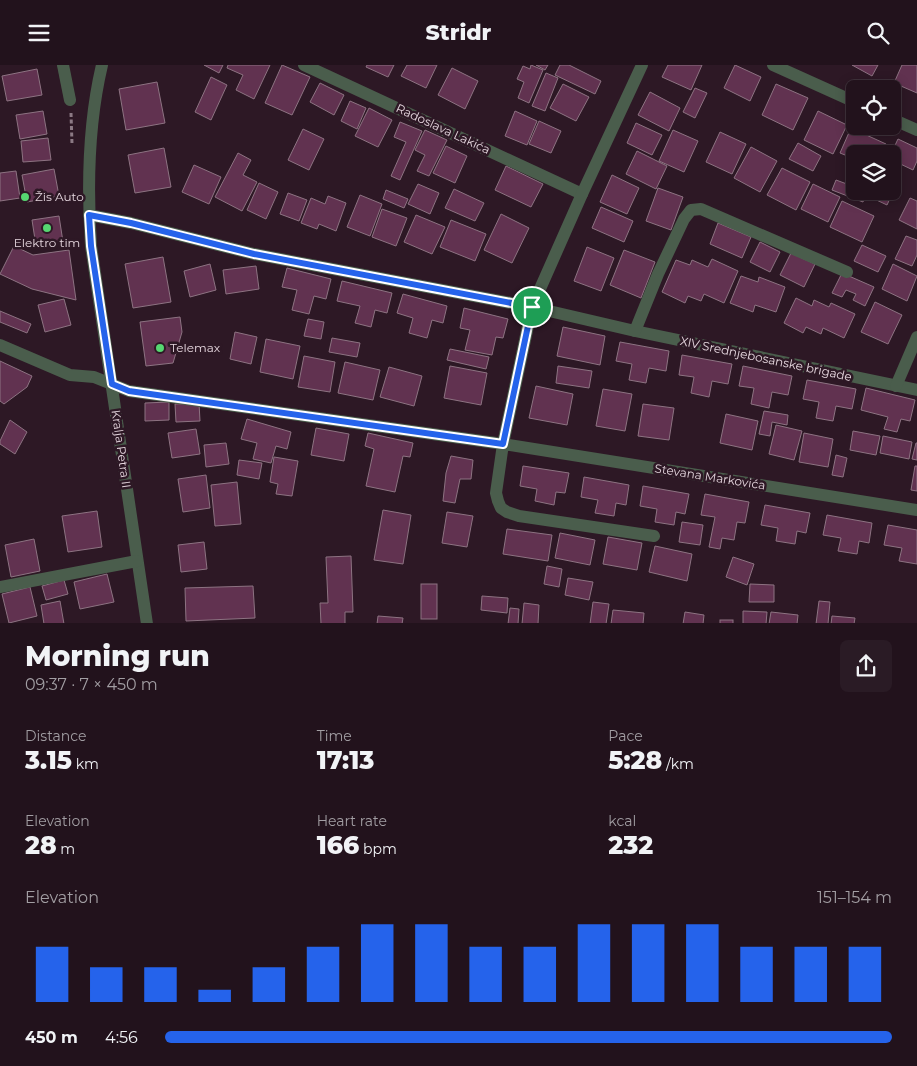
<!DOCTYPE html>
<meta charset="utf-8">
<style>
body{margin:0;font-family:Montserrat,sans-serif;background:#2a1b25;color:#f1f3f6;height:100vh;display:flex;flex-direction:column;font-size:19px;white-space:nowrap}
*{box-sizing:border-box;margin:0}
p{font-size:16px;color:#a29ea3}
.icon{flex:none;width:28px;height:28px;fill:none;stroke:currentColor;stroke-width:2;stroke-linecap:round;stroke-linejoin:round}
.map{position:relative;height:558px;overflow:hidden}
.drawer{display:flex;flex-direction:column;background:#22121c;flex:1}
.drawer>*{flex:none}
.buttons{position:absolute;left:846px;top:15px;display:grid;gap:10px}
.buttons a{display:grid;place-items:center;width:55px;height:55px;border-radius:8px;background:#22121c;box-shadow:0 2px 12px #0003,0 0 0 1px #3f323b;font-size:25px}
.pin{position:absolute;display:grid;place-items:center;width:42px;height:42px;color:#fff;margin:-21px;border:2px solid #fff;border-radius:50%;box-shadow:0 1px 5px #0007}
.round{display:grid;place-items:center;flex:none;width:52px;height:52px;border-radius:8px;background:#2a1b25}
.headline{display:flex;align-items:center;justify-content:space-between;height:85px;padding:0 25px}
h1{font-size:28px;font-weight:800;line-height:38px}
.stats{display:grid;grid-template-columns:repeat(3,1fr);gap:8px;height:85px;padding:5px 25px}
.stats div{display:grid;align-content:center}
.stats b{font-size:25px;font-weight:800}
.stats small{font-size:14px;font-weight:400}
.stats p{font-size:14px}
.chart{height:140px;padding:10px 25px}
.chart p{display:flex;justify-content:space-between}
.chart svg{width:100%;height:90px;margin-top:5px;stroke:#2563eb;stroke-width:6}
ul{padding:0 25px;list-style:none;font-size:16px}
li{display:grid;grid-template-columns:80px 60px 1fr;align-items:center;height:38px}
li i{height:12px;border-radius:6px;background:#2563eb}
header{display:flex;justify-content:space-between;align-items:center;height:65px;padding:0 25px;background:#22121c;font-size:22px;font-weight:800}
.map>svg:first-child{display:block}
.building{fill:#613250;stroke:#8d7382}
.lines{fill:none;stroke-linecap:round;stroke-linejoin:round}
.path{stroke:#8b7984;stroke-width:3;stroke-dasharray:4 2.5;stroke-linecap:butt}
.minor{stroke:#4a5d4c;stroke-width:12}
.route-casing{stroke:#fff;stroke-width:10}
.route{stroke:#2563eb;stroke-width:6}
.poi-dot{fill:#56d671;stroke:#2d1825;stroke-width:2}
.labels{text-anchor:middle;stroke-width:5;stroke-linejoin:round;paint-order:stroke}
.street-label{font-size:12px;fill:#e5d6de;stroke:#2d1825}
.poi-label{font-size:12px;fill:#e5d6de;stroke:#2d1825;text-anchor:start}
</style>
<header><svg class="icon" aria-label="menu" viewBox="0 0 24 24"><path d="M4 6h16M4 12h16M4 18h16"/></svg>Stridr<svg class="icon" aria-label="search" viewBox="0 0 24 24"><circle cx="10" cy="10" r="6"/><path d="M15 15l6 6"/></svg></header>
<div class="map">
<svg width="917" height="559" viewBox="0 0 917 559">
<rect width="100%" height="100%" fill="#2d1825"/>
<g class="building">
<polygon points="204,0 223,0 219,8"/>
<polygon points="228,0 270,0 254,34 236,25 243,10 227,3"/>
<polygon points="282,0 310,12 292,50 265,38"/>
<polygon points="367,0 394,0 388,12 366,2"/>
<polygon points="407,0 437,0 426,23 401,11"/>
<polygon points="531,0 543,5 529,38 518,33 524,17 517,14 523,1 530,4"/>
<polygon points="536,0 548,0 545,5"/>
<polygon points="560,0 569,0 601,16 595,29 555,10"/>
<polygon points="668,0 702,0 691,25 662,12"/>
<polygon points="735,0 761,12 750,36 724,23"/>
<polygon points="852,0 878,0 872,11"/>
<polygon points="902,0 917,0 917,28 894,18"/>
<polygon points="452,3 478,16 465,44 438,30"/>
<polygon points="37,4 42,30 7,36 2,11"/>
<polygon points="546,8 558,13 545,46 532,41"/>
<polygon points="211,12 227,20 211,55 195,47"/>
<polygon points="157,17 165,58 126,65 119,24"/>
<polygon points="320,18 344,30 334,50 310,37"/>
<polygon points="563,19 589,32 576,56 550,43"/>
<polygon points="776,19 808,33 793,65 762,50"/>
<polygon points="695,23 707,28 695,53 683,47"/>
<polygon points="650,27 680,43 669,66 638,50"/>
<polygon points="350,36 366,43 357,64 341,56"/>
<polygon points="369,43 392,55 378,82 355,71"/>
<polygon points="43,46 47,69 20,74 16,50"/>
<polygon points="515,46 537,56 527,80 505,71"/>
<polygon points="818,46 847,60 833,89 804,75"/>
<polygon points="539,56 561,66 551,88 529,79"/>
<polygon points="400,57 422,66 400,115 391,111 406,77 394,72"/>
<polygon points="636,58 662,70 652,90 627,78"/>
<polygon points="851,63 886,79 882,89 855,89 855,94 840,88"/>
<polygon points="303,64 324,74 309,105 288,95"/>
<polygon points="425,65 447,75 429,111 417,106 425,90 415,85"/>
<polygon points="673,65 698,76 684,107 659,96"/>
<polygon points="720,67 746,79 732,109 706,97"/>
<polygon points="48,73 51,95 23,97 21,76"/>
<polygon points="898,74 917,83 917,96 913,105 892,95 891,89"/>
<polygon points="798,78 821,91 813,106 789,94"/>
<polygon points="446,81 467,91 455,118 433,108"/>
<polygon points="751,82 777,96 760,127 734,113"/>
<polygon points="164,83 171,122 135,128 128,90"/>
<polygon points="637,86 667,101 656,124 626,109"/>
<polygon points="238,88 251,95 243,110 257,117 242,146 215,132"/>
<polygon points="194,100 221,112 209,139 182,127"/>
<polygon points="506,101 543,119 531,142 495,125"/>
<polygon points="782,103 810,117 796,145 767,130"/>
<polygon points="54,104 59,131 27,137 22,110"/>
<polygon points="16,106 20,133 0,136 0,108"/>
<polygon points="612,110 639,123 627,149 600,137"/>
<polygon points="892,114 898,116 887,140 866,130 867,126 892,126"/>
<polygon points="836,115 855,122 855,126 867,126 863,137 832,125"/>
<polygon points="259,118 278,127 266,154 247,145"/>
<polygon points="418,119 439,128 430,149 408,139"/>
<polygon points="813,119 840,132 828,157 801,144"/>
<polygon points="658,123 683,132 671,165 646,156"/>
<polygon points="454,124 484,138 475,156 445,143"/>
<polygon points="386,125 408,134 404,143 383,134"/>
<polygon points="288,128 307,135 299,156 280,149"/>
<polygon points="360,130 382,139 370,171 347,162"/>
<polygon points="328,131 346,138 336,166 319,159 317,164 301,158 311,133 325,139"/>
<polygon points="910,133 917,136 917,164 899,155"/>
<polygon points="842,136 874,151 862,177 830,162"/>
<polygon points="601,142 633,156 624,177 592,163"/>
<polygon points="382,144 407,153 396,181 372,172"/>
<polygon points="501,149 529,163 512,198 484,185"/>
<polygon points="416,150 445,162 432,189 404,177"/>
<polygon points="59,151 63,177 36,181 32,155"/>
<polygon points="451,155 486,169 475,196 440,182"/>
<polygon points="718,158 751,172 742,193 710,179"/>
<polygon points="906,171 917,175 917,190 912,201 895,194"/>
<polygon points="760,177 780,187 770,207 750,197"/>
<polygon points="862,180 886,191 878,207 854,196"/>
<polygon points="14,181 33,190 69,185 76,235 32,224 0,209"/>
<polygon points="587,182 614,193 601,226 574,216"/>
<polygon points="624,185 655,197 641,233 610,220"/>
<polygon points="791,188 815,199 804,222 780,210"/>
<polygon points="163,192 171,237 133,243 125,199"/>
<polygon points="712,194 738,206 724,238 704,229 701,236 688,231 685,238 662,227 676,195 690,200 692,195 708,202"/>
<polygon points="210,199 216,225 190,232 184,206"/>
<polygon points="893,199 917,211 907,236 882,224"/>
<polygon points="256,201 259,224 226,229 223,205"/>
<polygon points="287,203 331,214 326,234 314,231 309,249 292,245 297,225 282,222"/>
<polygon points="842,208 874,222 865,241 853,235 856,229 846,225 842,232 832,228"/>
<polygon points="741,211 758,217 759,212 785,222 776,247 755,240 753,247 730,238"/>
<polygon points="342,216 392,228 387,248 375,245 371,262 355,258 360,241 337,236"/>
<polygon points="403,229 447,241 443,258 432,255 427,273 409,268 413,253 397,248"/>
<polygon points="796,233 812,241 814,235 829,242 831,238 855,249 844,273 823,263 821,269 806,262 803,268 784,258"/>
<polygon points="64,234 71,260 45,267 38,240"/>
<polygon points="875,237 902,250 888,279 861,267"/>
<polygon points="464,243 508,254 503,273 496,272 492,290 465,285 470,265 460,263"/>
<polygon points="0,246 31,259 27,268 0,257"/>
<polygon points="180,252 182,267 173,298 146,301 140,257"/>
<polygon points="308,254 324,257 321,274 304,271"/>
<polygon points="563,262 605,271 600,300 557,291"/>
<polygon points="235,267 257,272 251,299 230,294"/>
<polygon points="332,273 360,278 357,292 329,287"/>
<polygon points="266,274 300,281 293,314 260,307"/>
<polygon points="620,277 669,286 666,306 649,303 646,318 629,315 632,299 616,296"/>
<polygon points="450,284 489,292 486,304 447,295"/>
<polygon points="682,290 732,299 728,319 712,316 709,332 691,328 694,312 679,310"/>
<polygon points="304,291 335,297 330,327 298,322"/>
<polygon points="0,296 32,311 27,322 4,339 0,336"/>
<polygon points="345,297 380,305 373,335 338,328"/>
<polygon points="450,301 487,308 481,340 444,333"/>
<polygon points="558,301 592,306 589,323 556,318"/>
<polygon points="743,301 792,311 788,330 772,327 769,343 751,339 754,323 739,321"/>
<polygon points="389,302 422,311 414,341 380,332"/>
<polygon points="807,315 856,324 852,344 836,341 833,356 816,353 819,337 803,334"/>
<polygon points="536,321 573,329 567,360 529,353"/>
<polygon points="866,323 915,335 910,356 901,354 897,367 884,364 888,352 861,345"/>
<polygon points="603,324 632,329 625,366 596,361"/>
<polygon points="169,337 169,355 145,356 145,338"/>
<polygon points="199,338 200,356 176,357 175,339"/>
<polygon points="643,339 674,343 669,375 638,371"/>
<polygon points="764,346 788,350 787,360 772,357 770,371 759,369"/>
<polygon points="726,349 758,356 752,385 720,378"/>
<polygon points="247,354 291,367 287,384 276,381 271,398 253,394 257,378 241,374"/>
<polygon points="10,355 27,367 15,389 0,379 0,376"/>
<polygon points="776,360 802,366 794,395 769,389"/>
<polygon points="316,363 349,369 344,396 311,390"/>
<polygon points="196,364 200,389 172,393 168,368"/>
<polygon points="853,366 880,371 876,390 850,385"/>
<polygon points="368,368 413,378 410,392 403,391 395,427 366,421 374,384 365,381"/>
<polygon points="804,368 833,374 828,402 799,397"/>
<polygon points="883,371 912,377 909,394 880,388"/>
<polygon points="226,378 229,399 206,402 204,380"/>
<polygon points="916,378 917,378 917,395 912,394"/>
<polygon points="836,390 847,393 843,412 832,410"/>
<polygon points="451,391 473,395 471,414 460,414 455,438 443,436 446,408"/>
<polygon points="274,392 298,396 292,431 276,429 278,419 270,417"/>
<polygon points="239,395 262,398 259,414 237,410"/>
<polygon points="523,401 569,408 565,428 556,427 554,440 535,436 537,424 520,421"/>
<polygon points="915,401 917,401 917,426 911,425"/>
<polygon points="206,410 210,443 183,447 178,414"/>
<polygon points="584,412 629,420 626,440 616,438 614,451 595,448 598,435 581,432"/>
<polygon points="237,417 241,459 215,461 211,420"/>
<polygon points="643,421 689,429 685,449 676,447 674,460 655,457 657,444 640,441"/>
<polygon points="705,429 749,437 745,458 737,457 734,475 722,473 720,484 709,482 715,452 701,450"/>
<polygon points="765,440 810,448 806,468 797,466 795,479 776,476 778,463 761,460"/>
<polygon points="383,445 411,450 403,499 374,495"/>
<polygon points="97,446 102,482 68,487 62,451"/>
<polygon points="447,447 473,451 467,482 442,478"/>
<polygon points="827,450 872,458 869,478 859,476 857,489 838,486 841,473 823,470"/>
<polygon points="682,457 703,460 700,480 679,477"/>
<polygon points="888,460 917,465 917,499 899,496 902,483 884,480"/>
<polygon points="507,464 552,470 548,496 503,489"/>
<polygon points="560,468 595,475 590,500 555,493"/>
<polygon points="608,472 642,478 637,505 603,499"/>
<polygon points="34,474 40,506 11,512 5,480"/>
<polygon points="204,477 207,504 181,507 178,480"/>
<polygon points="655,481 692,489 687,516 649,507"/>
<polygon points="351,491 353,547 345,547 345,559 321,559 320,538 328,538 326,492"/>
<polygon points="733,492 754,499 747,520 726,512"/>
<polygon points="547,501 562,504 559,522 544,519"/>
<polygon points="107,509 114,537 80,544 74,517"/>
<polygon points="568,513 593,517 589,535 565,530"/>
<polygon points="64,515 68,529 46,535 42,521"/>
<rect x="421" y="519" width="16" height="35"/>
<polygon points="750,519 774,520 774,537 749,537"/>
<polygon points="253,521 255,553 186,556 185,523"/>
<polygon points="30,522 37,551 9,558 2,529"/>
<polygon points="482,531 508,533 507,548 481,545"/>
<polygon points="60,536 64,559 44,559 41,540"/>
<polygon points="819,536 830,537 828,559 816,559"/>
<polygon points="593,537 609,539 606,559 590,559"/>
<polygon points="524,538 539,540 538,559 522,559"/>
<polygon points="510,543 519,544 518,559 508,559"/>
<polygon points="613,545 644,548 643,559 611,559"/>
<polygon points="743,546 767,547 766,559 743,559"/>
<polygon points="685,547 704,550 703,559 683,559"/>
<polygon points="771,547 798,550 797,559 769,559"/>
<polygon points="378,551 403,553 402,559 377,559"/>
<polygon points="832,551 855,553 854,559 831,559"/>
<rect x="720" y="555" width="13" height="4"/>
</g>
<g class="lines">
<polyline class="path" points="71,48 72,79"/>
<g class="minor">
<polyline points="63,0 70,35"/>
<path d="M 102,0 C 88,59 87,120 91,181 L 147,559"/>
<polyline points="304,0 582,129"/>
<polyline points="642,0 582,129 532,242 503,379 496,428 498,436 501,443 507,447 519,451 654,471"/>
<polyline points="773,0 855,37"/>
<polyline points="892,54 917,65"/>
<polyline points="89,150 131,158 254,189 532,242 635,266 917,325"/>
<polyline points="635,266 658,209 684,154 691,145 701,144 847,207"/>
<polyline points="0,280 70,310 94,312 129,326 503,379 917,445"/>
<polyline points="896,321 917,272"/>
<polyline points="0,522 137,496"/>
</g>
</g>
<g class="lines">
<g class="route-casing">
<polygon id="route" points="89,150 131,158 254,189 532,242 503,379 129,326 112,319 91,181"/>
</g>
<use href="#route" class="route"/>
</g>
<g class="poi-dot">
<circle cx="25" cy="132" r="5"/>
<circle cx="47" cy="163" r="5"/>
<circle cx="160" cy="283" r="5"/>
</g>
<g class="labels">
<g class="street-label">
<text transform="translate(443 64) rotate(25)" y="4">Radoslava Lakića</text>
<text transform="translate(766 294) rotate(12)" y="4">XIV Srednjebosanske brigade</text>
<text transform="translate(121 384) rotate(82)" y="4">Kralja Petra II</text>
<text transform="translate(710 412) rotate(9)" y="4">Stevana Markovića</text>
</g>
<g class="poi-label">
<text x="35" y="136">Žis Auto</text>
<text x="47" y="182" text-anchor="middle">Elektro tim</text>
<text x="170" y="287">Telemax</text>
</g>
</g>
</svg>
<div class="buttons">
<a><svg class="icon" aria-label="locate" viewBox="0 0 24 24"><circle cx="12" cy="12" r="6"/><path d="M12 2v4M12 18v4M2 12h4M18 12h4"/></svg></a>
<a><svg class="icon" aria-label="layers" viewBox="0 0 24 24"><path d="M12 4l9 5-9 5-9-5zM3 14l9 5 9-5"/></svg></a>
</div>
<div class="pin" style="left:532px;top:242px;background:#1e9e55"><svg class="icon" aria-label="arrive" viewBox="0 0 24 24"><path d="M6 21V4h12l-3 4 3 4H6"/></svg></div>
</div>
<section class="drawer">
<div class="headline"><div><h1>Morning run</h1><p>09:37 · 7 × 450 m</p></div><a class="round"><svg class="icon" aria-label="share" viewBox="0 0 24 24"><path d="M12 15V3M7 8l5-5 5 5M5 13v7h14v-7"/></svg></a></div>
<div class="stats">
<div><p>Distance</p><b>3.15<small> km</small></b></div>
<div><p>Time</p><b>17:13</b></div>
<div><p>Pace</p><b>5:28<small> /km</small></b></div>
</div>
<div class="stats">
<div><p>Elevation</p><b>28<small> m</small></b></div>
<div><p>Heart rate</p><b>166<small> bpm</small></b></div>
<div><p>kcal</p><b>232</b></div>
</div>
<div class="chart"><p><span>Elevation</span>151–154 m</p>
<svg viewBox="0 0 160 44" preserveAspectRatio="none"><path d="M5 44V17M15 44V27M25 44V27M35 44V38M45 44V27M55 44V17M65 44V6M75 44V6M85 44V17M95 44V17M105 44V6M115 44V6M125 44V6M135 44V17M145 44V17M155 44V17"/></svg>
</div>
<ul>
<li><b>450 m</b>4:56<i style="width:100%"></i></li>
</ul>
</section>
